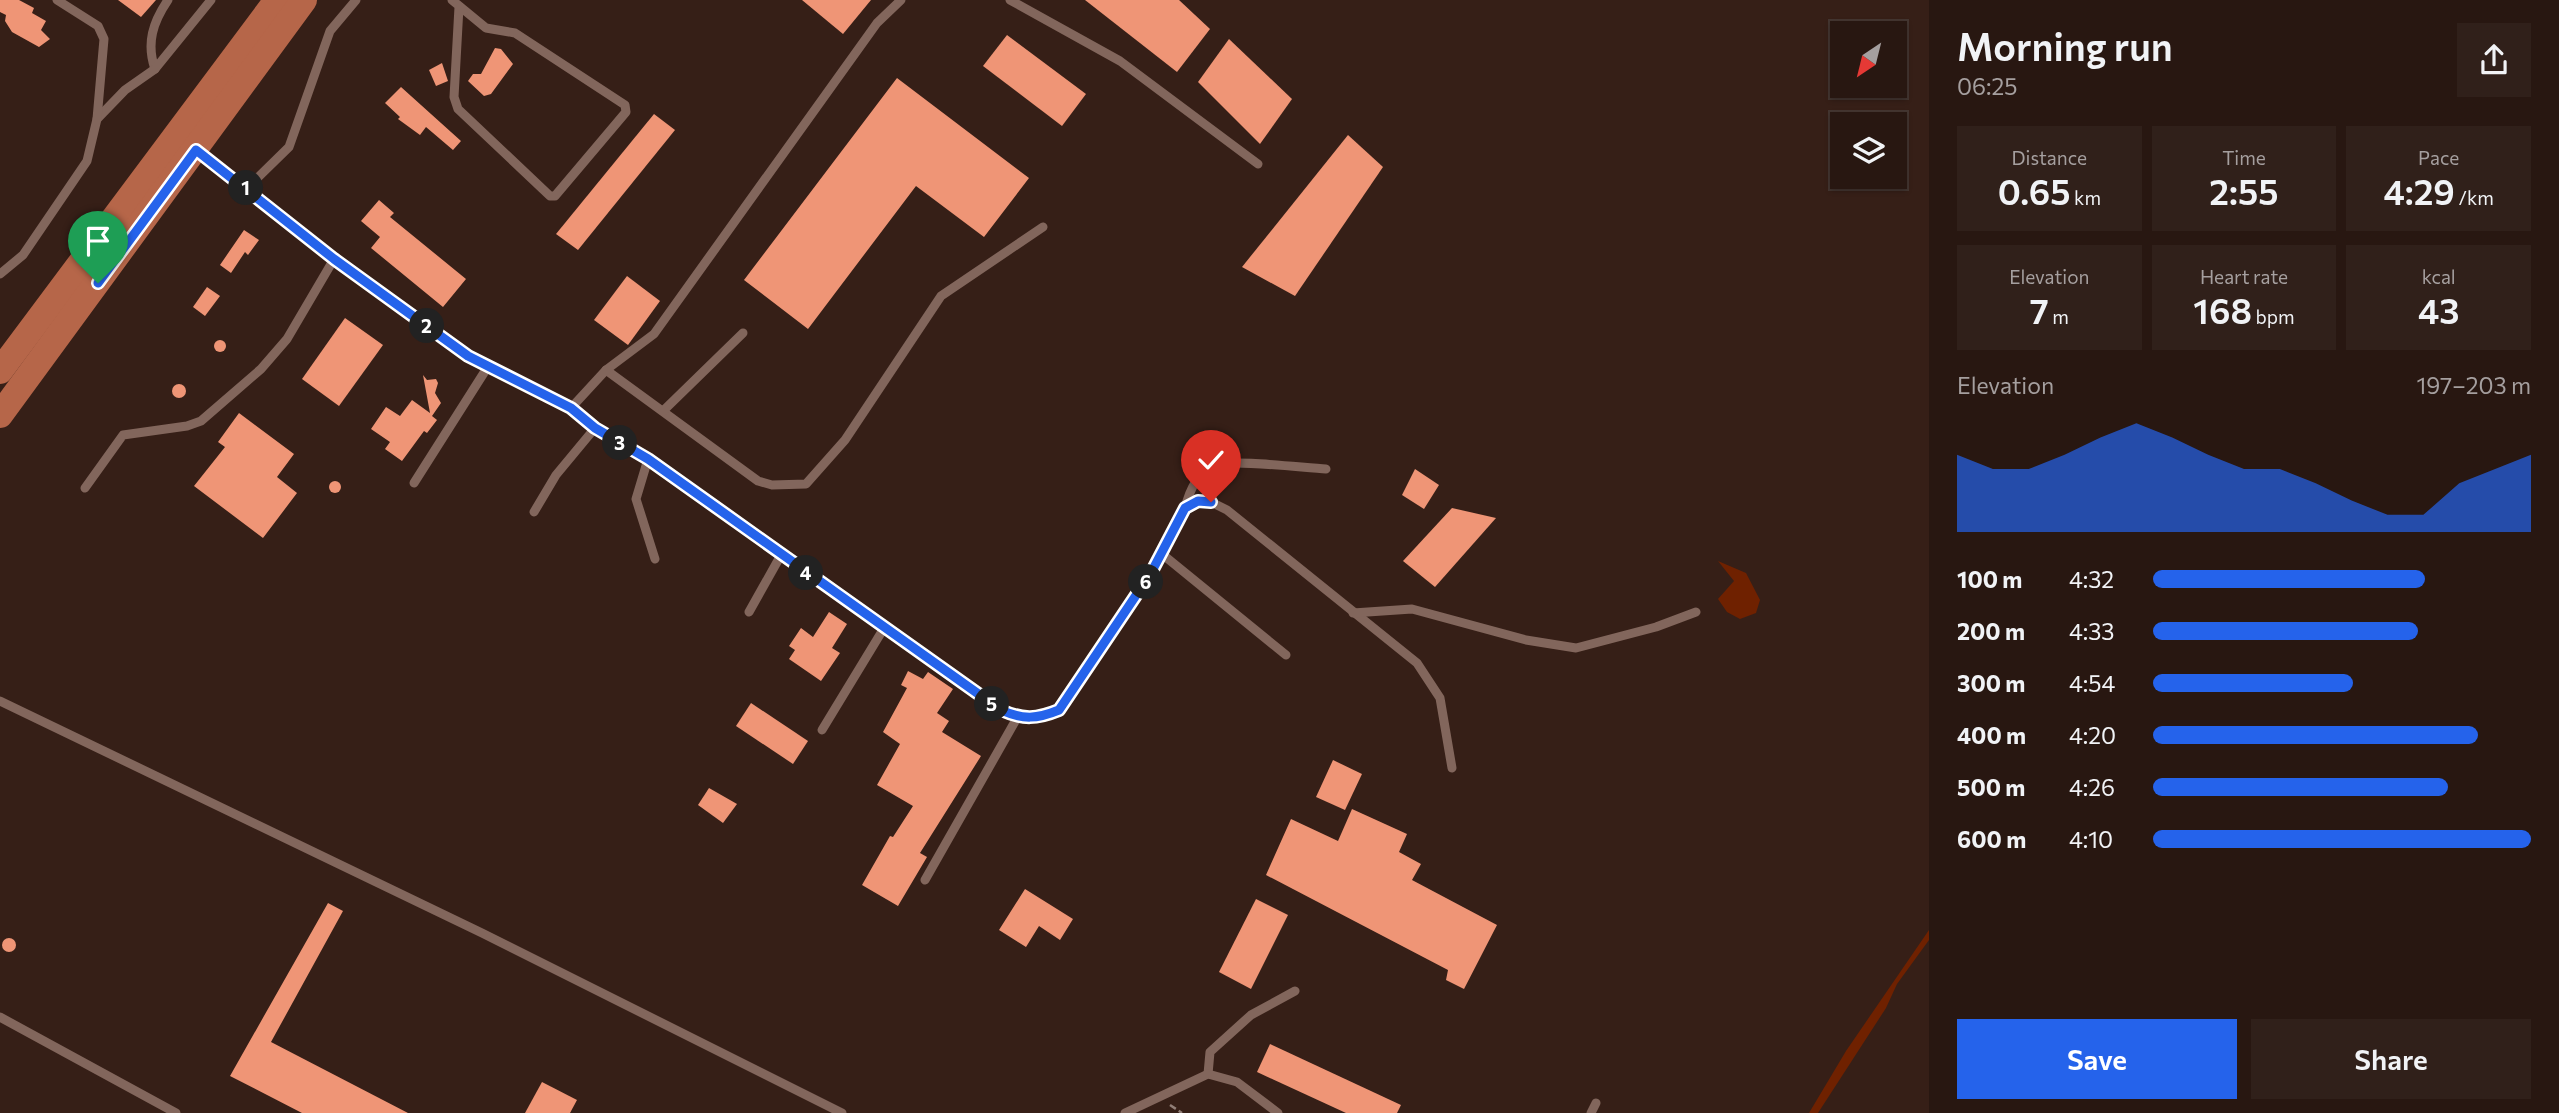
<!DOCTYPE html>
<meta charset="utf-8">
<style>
body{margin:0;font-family:Commissioner,sans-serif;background:#30201a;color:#f1f3f6;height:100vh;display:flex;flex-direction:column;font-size:26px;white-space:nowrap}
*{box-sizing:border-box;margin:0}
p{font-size:23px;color:#a59f9f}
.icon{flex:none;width:38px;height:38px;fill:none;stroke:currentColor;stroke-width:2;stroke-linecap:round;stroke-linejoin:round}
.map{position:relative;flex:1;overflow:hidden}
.details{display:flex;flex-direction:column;background:#281711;width:630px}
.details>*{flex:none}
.needle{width:46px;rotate:215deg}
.controls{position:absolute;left:1830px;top:21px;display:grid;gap:14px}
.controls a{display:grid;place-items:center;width:77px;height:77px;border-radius:0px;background:#281711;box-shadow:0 2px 5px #0004,0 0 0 2px #443631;font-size:35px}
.pin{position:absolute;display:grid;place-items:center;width:60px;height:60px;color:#fff;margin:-72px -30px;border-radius:50% 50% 50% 0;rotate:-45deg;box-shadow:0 0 7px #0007}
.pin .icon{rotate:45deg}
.km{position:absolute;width:35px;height:35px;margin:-18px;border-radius:50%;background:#222;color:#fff;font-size:19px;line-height:35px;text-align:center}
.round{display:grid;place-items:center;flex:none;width:74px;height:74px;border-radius:0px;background:#30201a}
.summary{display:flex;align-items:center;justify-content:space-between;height:119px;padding:0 28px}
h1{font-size:38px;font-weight:600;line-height:52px}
.metrics{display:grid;grid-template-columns:repeat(3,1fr);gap:10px;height:119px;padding:7px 28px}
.metrics div{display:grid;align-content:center;border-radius:0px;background:#30201a;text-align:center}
.metrics b{font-size:35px;font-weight:600}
.metrics small{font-size:19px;font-weight:400}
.metrics p{font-size:19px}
.chart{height:196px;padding:14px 28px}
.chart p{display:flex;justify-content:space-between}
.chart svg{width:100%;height:126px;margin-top:7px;fill:#2563eb;opacity:.7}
.primary-button{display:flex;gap:14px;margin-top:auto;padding:14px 28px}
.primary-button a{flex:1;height:80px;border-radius:0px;background:#2563eb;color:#fff;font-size:28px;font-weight:600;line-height:80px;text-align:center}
.primary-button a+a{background:#30201a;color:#f1f3f6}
ul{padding:0 28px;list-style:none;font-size:23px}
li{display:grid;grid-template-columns:112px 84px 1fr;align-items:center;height:52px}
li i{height:18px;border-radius:9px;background:#2563eb}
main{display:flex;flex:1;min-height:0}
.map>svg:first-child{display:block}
.water{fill:#6f2100}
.building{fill:#ef9576}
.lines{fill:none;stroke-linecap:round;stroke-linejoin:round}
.path{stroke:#917e77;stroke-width:2.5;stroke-dasharray:7 3.5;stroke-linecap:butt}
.service{stroke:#82665c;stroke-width:9}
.primary{stroke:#b66649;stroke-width:26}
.route-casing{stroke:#fff;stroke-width:14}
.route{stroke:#2563eb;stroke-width:9}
</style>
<main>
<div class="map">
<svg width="1929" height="1113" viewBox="0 0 1929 1113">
<rect width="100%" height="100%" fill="#361f17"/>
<g class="water">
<polygon points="1718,561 1746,573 1760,600 1756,613 1740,619 1727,612 1718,599 1734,581"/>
<polygon points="1929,930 1929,940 1897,984 1886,1008 1818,1113 1809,1113 1846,1051"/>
</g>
<g class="building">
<polygon points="0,0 19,0 34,8 32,13 46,21 41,30 50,39 39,47 12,32 5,21 6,15 0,12"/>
<polygon points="118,0 156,0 141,17"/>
<polygon points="802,0 871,0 843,34"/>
<polygon points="1085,0 1179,0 1210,29 1177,72"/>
<polygon points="1007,35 1086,94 1062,126 983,66"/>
<polygon points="1229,39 1292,99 1260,144 1198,82"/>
<polygon points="495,48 501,49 513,64 491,94 484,96 468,81 473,74 481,74"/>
<polygon points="442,63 448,81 436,86 429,70"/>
<polygon points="897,78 1029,178 984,237 916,186 808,329 744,280"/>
<polygon points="401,87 461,141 453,150 426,127 420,135 398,119 400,117 385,103"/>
<polygon points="654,114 675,130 578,250 556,234"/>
<polygon points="1348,135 1383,167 1295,296 1242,267"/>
<polygon points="379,200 394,213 390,217 466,279 443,307 371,248 380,237 361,221"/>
<polygon points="244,230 259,240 248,255 245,252 231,273 220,265"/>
<polygon points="627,276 660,301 628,345 594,320"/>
<polygon points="207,287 220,296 205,316 193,307"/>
<polygon points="345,318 383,345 339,406 302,379"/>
<circle cx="220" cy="346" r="6"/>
<polygon points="423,375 427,380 436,379 438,383 435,393 441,403 432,416 437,420 427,433 424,431 402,461 385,449 390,442 371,429 386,407 400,416 412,400 430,413"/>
<circle cx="179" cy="391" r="7"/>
<polygon points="239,413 294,454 277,477 297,493 263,538 194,486 225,447 218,442"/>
<polygon points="1415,469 1439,485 1424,509 1402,495"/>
<circle cx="335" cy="487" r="6"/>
<polygon points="1452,508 1496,518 1435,587 1403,561"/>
<polygon points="829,612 847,624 832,648 840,653 821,681 789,659 795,650 789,646 801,628 813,637"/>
<polygon points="908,671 923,679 928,672 953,689 937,713 949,721 942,732 981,756 920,853 927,857 898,906 862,885 890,836 893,837 913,806 877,785 900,744 883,732 907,688 901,685"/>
<polygon points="751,703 808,741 793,764 736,726"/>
<polygon points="1333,760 1362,774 1345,810 1316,797"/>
<polygon points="709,788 737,804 723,823 698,805"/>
<polygon points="1352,809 1407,834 1399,852 1421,864 1412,880 1497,925 1464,989 1446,980 1448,970 1266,875 1291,819 1338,841"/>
<polygon points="1025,889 1073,919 1060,940 1039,926 1026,947 999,930"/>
<polygon points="1256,899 1288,915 1251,989 1219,972"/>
<polygon points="328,903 343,911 271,1042 408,1113 302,1113 230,1076"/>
<circle cx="9" cy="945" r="7"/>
<polygon points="1270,1044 1401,1105 1397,1113 1346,1113 1257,1072"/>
<polygon points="542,1082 577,1100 570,1113 525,1113"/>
</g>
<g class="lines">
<polyline class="path" points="1170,1105 1182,1113"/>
<g class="service">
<polyline points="452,0 486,28 515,33 625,105 626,112 555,196 550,196 458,109 454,97 459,7"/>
<polyline points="1010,0 1120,61 1258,164"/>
<path d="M 155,69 C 146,43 153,22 168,0"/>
<polyline points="97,119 125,90 155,69 211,0"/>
<path d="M 196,150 L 334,259 L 468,356 L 571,408 L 595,428 L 648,459 L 1001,710 C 1023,721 1038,719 1059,710 L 1151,573 L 1185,508 L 1198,501 L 1211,502 L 1227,510 L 1417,663 L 1440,698 L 1452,768"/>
<polyline points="247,188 289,147 330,31 356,0"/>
<polyline points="0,274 23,255 87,161 97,119 104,39 98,26 57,0"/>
<polyline points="606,370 758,481 772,485 806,484 845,440 941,296 1043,227"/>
<polyline points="571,408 606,370 654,334 877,23 901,0"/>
<polyline points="663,411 743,333"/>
<polyline points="648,459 636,499 655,559"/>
<polyline points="414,483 487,368"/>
<polyline points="85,488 123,435 187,426 201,421 261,369 287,339 334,259"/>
<path d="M 1185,508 C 1190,489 1197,473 1216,465 C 1230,459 1305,468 1326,469"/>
<polyline points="534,512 556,475 595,428"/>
<polyline points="1162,554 1286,655"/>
<polyline points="749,612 781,555"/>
<polyline points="1353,613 1412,609 1526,640 1576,648 1656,627 1696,612"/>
<polyline points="0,701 482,933 842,1113"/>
<polyline points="822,730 884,628"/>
<polyline points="925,880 1017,718"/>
<polyline points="0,1017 176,1113"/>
<polyline points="1208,1074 1210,1052 1251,1015 1295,991"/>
<polyline points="1125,1113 1208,1074 1237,1082 1278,1113"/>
<polyline points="1591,1113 1596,1103"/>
</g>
<g class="primary">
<polyline points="0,371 277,0"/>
<polyline points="0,415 304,0"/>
</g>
</g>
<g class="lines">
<g class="route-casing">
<path id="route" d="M 98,283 L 196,150 L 334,259 L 468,356 L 571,408 L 595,428 L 648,459 L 1001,710 C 1023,720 1037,719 1059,710 L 1151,573 L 1185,508 L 1198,501 L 1211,502"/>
</g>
<use href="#route" class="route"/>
</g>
</svg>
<div class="controls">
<a><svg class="needle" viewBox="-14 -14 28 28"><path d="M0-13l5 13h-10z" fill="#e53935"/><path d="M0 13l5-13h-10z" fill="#a59f9f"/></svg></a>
<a><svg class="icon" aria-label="layers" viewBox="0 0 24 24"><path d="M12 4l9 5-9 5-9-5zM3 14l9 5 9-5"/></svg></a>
</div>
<div class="pin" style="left:98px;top:283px;background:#1e9e55"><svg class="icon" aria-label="arrive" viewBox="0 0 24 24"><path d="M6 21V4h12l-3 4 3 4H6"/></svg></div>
<div class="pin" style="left:1211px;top:502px;background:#d93025"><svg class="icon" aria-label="check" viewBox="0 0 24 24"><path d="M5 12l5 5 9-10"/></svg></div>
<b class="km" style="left:246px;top:188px">1</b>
<b class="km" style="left:427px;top:326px">2</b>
<b class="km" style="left:620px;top:443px">3</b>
<b class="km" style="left:806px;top:573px">4</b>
<b class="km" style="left:992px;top:704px">5</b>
<b class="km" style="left:1146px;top:582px">6</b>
</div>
<section class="details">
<div class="summary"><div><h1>Morning run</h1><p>06:25</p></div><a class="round"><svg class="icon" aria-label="share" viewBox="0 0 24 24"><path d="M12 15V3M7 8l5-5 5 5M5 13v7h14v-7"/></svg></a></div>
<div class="metrics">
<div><p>Distance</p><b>0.65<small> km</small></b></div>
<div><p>Time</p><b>2:55</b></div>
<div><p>Pace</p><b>4:29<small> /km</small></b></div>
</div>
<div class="metrics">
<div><p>Elevation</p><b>7<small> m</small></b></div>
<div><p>Heart rate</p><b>168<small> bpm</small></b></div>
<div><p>kcal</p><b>43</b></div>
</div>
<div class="chart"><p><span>Elevation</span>197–203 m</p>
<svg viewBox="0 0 160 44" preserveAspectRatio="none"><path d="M0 44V17L10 22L20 22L30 17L40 11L50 6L60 11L70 17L80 22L90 22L100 27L110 33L120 38L130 38L140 27L150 22L160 17V44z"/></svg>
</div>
<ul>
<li><b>100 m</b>4:32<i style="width:72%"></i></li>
<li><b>200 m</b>4:33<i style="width:70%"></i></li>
<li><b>300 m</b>4:54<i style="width:53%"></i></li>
<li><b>400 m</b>4:20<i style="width:86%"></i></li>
<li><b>500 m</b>4:26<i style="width:78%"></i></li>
<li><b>600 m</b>4:10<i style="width:100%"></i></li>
</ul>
<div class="primary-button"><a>Save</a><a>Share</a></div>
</section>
</main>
